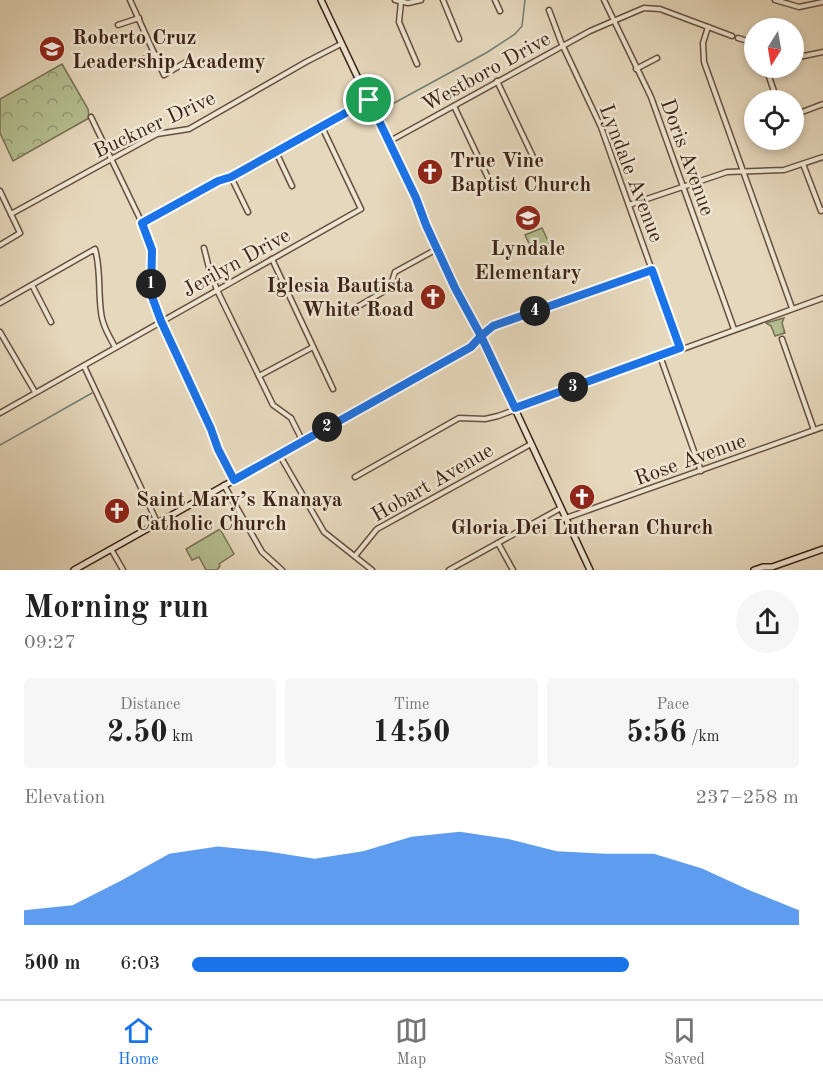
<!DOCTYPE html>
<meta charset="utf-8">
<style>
body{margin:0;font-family:"Old Standard TT",serif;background:#f6f6f6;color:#222;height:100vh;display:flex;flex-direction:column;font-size:22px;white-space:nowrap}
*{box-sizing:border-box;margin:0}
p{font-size:20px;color:#767676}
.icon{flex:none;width:33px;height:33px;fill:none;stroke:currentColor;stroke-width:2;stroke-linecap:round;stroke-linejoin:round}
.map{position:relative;height:570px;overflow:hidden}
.side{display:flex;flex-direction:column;background:#fff;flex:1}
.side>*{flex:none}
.needle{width:39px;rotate:191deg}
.buttons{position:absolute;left:744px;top:18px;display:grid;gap:12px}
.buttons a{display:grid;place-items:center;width:60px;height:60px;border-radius:50%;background:#fff;box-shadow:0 3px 9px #0003;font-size:30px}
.pin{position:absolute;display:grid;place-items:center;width:51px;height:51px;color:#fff;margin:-26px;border:3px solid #fff;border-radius:50%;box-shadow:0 2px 6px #0007}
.km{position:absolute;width:30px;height:30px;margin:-15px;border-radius:50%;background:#222;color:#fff;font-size:16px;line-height:30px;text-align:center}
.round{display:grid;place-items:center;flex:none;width:63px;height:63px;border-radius:32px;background:#f6f6f6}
.head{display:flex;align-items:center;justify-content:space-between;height:102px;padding:0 24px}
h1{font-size:33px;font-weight:700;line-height:45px}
.figures{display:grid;grid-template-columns:repeat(3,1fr);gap:9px;height:102px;padding:6px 24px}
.figures div{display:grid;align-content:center;border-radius:6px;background:#f6f6f6;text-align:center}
.figures b{font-size:30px;font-weight:700}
.figures small{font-size:16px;font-weight:400}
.figures p{font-size:16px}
.chart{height:168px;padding:12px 24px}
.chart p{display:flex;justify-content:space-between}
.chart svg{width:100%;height:108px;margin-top:6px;fill:#1a73e8;opacity:.7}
ul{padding:0 24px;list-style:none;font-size:20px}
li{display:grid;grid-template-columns:96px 72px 1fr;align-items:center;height:45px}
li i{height:15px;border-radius:8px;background:#1a73e8}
.tab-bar{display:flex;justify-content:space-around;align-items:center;height:84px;border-top:2px solid #e0e0e0;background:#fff;font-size:16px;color:#767676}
.tab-bar a{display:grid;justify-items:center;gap:3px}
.tab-bar .selected{color:#1a73e8}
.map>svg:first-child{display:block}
.grass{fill:#b4bf91;stroke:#787154;stroke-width:1.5}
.forest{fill:url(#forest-crowns);stroke:#787154;stroke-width:1.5}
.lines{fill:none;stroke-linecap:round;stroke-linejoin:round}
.stream{stroke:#727d74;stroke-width:1.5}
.street-casing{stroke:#665040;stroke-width:7}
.secondary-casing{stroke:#3c2317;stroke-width:8}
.street{stroke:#efe6d3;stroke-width:4}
.secondary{stroke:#efe6d3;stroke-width:5}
.route-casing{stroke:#fff;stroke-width:12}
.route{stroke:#1a73e8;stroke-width:8}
.labels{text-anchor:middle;stroke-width:5;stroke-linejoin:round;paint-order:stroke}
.poi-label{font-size:21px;font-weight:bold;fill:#3c2317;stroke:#efe6d3;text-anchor:start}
.street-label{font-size:21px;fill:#3c2317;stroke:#efe6d3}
</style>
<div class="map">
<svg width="823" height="570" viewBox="0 0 823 570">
<defs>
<pattern id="forest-crowns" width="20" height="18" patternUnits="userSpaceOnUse" patternTransform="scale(1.5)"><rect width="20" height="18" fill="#b4bf91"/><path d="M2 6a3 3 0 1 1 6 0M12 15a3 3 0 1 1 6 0" fill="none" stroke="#949b75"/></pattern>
</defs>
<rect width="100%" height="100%" fill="#e6d8bc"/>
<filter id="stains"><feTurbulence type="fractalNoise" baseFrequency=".00333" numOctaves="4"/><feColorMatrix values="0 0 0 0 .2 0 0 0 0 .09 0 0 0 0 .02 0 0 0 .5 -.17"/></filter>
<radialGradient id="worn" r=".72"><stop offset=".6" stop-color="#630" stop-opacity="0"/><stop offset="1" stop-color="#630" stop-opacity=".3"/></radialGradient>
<g class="grass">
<polygon points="542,228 551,247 534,254 525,235"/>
<polygon points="220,529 234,554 219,564 220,566 217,570 206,570 199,557 192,560 186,549"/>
</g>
<g class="forest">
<polygon points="62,64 88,109 89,118 13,161 0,133 0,99"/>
<polygon points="784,318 782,323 785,333 775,336 771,326 766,323"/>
</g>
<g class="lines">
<g class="stream">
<polyline points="383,109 486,53 515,34 522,26 525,0"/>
<polyline points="0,445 92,393"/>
</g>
<g class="street-casing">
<g id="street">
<polyline points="130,0 164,75 186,62"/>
<polyline points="395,0 408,3 421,0"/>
<polyline points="443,0 459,39"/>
<polyline points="495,0 500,11"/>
<polyline points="604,0 651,97 734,329"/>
<polyline points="775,0 799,7 823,2"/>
<polyline points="401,2 399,22 417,64"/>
<polyline points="549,10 561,42 601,127 680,349"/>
<polyline points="118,25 139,18"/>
<polyline points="708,27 703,43 704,62 792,308"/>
<polyline points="738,38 754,43"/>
<polyline points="794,56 799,57 823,52"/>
<polyline points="135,63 155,54"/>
<polyline points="766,68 777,100"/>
<polyline points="636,69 657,58"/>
<polyline points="497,81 535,161"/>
<polyline points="454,106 490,182"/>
<polyline points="794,115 823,104"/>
<polyline points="91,117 142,223 152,250 151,294 159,317 211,428 218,449 234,480"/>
<polyline points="390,141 590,31 644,8 660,9 732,36"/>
<polyline points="276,152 292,186"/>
<polyline points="803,164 821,211 823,210"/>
<polyline points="231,177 248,212"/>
<polyline points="0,191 20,233 0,245"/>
<polyline points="629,205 727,172 784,170 823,157"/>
<polyline points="11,214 157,134 189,129 306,62 341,44"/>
<polyline points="142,223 218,181 231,177 368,101"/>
<polyline points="204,248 209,268 217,290 273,405 291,418 302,440"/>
<polyline points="272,259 333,389"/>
<polyline points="32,285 51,322"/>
<path d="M 0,303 L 95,249 C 101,270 98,290 101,312 C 102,324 109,336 115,347"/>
<polyline points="350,311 390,288 395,272 437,249"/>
<polyline points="0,332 35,392"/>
<polyline points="481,336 490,327 652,270"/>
<polyline points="782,339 814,430"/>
<polyline points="660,356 701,471"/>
<polyline points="84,366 157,522"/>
<polyline points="259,376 313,347"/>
<polyline points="0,413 361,209 322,127"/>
<polyline points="279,454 324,532 372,570"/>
<polyline points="355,477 459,418 485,419 498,416 823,298"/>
<polyline points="224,485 262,552 282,570"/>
<polyline points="566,518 823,427"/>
<polyline points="498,543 513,570"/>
<polyline points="111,549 123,570"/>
<polyline points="355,556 377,529 531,444"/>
<polyline points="449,570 561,508"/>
</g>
</g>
<g class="secondary-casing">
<g id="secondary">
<polyline points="321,0 373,110 390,141 446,268 481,336 590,570"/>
<polyline points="74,570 471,347 481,336"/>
<polyline points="754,570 763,567 772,567 823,549"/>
</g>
</g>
<use href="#street" class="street"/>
<use href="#secondary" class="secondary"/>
</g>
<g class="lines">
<g class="route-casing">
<polyline id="route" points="369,100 231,177 218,181 142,223 152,250 151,294 161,321 211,429 218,449 234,480 471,347 481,336 515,408 680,348 652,270 493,326 481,336 455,288 426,225 416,198 369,100"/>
</g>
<use href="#route" class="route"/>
</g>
<defs>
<g id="school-disc" transform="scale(1.35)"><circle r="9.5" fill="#8f2418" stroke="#efe6d3"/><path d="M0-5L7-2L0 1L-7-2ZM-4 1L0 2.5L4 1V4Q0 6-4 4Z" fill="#fff"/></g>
<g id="church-disc" transform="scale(1.35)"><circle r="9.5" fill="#8f2418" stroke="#efe6d3"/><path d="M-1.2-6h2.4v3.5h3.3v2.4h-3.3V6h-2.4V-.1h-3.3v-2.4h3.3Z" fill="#fff"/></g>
</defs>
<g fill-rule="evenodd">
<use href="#school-disc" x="52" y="49"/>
<use href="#church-disc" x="430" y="172"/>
<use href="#school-disc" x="528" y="218"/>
<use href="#church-disc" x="433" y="297"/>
<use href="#church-disc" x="582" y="497"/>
<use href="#church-disc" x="117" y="511"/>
</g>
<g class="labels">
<g class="poi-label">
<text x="72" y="44">Roberto Cruz<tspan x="72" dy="24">Leadership Academy</tspan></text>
<text x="450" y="167">True Vine<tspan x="450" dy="24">Baptist Church</tspan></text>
<text x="528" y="255" text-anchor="middle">Lyndale<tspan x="528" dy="24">Elementary</tspan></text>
<text x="414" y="292" text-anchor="end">Iglesia Bautista<tspan x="414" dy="24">White Road</tspan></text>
<text x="136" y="506">Saint Mary’s Knanaya<tspan x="136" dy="24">Catholic Church</tspan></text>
<text x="582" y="534" text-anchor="middle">Gloria Dei Lutheran Church</text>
</g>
<g class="street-label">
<text transform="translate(486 71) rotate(-29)" y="7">Westboro Drive</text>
<text transform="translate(154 124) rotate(-25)" y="7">Buckner Drive</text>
<text transform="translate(688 157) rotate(70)" y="7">Doris Avenue</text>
<text transform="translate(632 173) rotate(69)" y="7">Lyndale Avenue</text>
<text transform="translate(236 262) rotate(-29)" y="7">Jerilyn Drive</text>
<text transform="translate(690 459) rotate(-20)" y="7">Rose Avenue</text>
<text transform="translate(432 482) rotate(-30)" y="7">Hobart Avenue</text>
</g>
</g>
<rect width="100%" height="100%" filter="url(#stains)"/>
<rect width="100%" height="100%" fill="url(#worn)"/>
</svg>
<div class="buttons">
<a><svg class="needle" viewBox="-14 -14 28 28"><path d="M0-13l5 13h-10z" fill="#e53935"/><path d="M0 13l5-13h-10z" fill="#767676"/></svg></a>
<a><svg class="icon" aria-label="locate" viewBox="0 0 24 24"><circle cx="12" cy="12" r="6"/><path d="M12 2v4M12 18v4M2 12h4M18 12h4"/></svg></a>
</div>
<div class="pin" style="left:369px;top:100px;background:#1e9e55"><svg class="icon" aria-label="arrive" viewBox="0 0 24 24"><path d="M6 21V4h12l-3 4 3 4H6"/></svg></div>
<b class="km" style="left:151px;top:284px">1</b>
<b class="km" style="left:327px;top:427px">2</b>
<b class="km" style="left:573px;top:387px">3</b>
<b class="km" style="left:535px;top:311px">4</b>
</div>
<section class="side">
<div class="head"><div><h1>Morning run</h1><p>09:27</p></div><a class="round"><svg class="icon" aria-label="share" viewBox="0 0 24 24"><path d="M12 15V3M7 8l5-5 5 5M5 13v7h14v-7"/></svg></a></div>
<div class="figures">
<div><p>Distance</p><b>2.50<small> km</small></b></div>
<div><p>Time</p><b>14:50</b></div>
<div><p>Pace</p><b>5:56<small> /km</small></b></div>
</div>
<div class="chart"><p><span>Elevation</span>237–258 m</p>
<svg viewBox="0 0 160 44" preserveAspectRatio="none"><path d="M0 44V38L10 36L20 26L30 15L40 12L50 14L60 17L70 14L80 8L90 6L100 9L110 14L120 15L130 15L140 21L150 30L160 38V44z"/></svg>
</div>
<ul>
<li><b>500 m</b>6:03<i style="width:72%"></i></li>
</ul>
</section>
<nav class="tab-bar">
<a class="selected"><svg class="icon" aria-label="home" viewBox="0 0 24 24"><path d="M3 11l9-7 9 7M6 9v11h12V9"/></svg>Home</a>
<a><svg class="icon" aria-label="map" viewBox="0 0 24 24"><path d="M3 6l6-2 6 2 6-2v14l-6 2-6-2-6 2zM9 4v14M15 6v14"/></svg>Map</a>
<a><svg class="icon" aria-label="saved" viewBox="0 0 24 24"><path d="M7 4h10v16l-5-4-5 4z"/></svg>Saved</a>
</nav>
